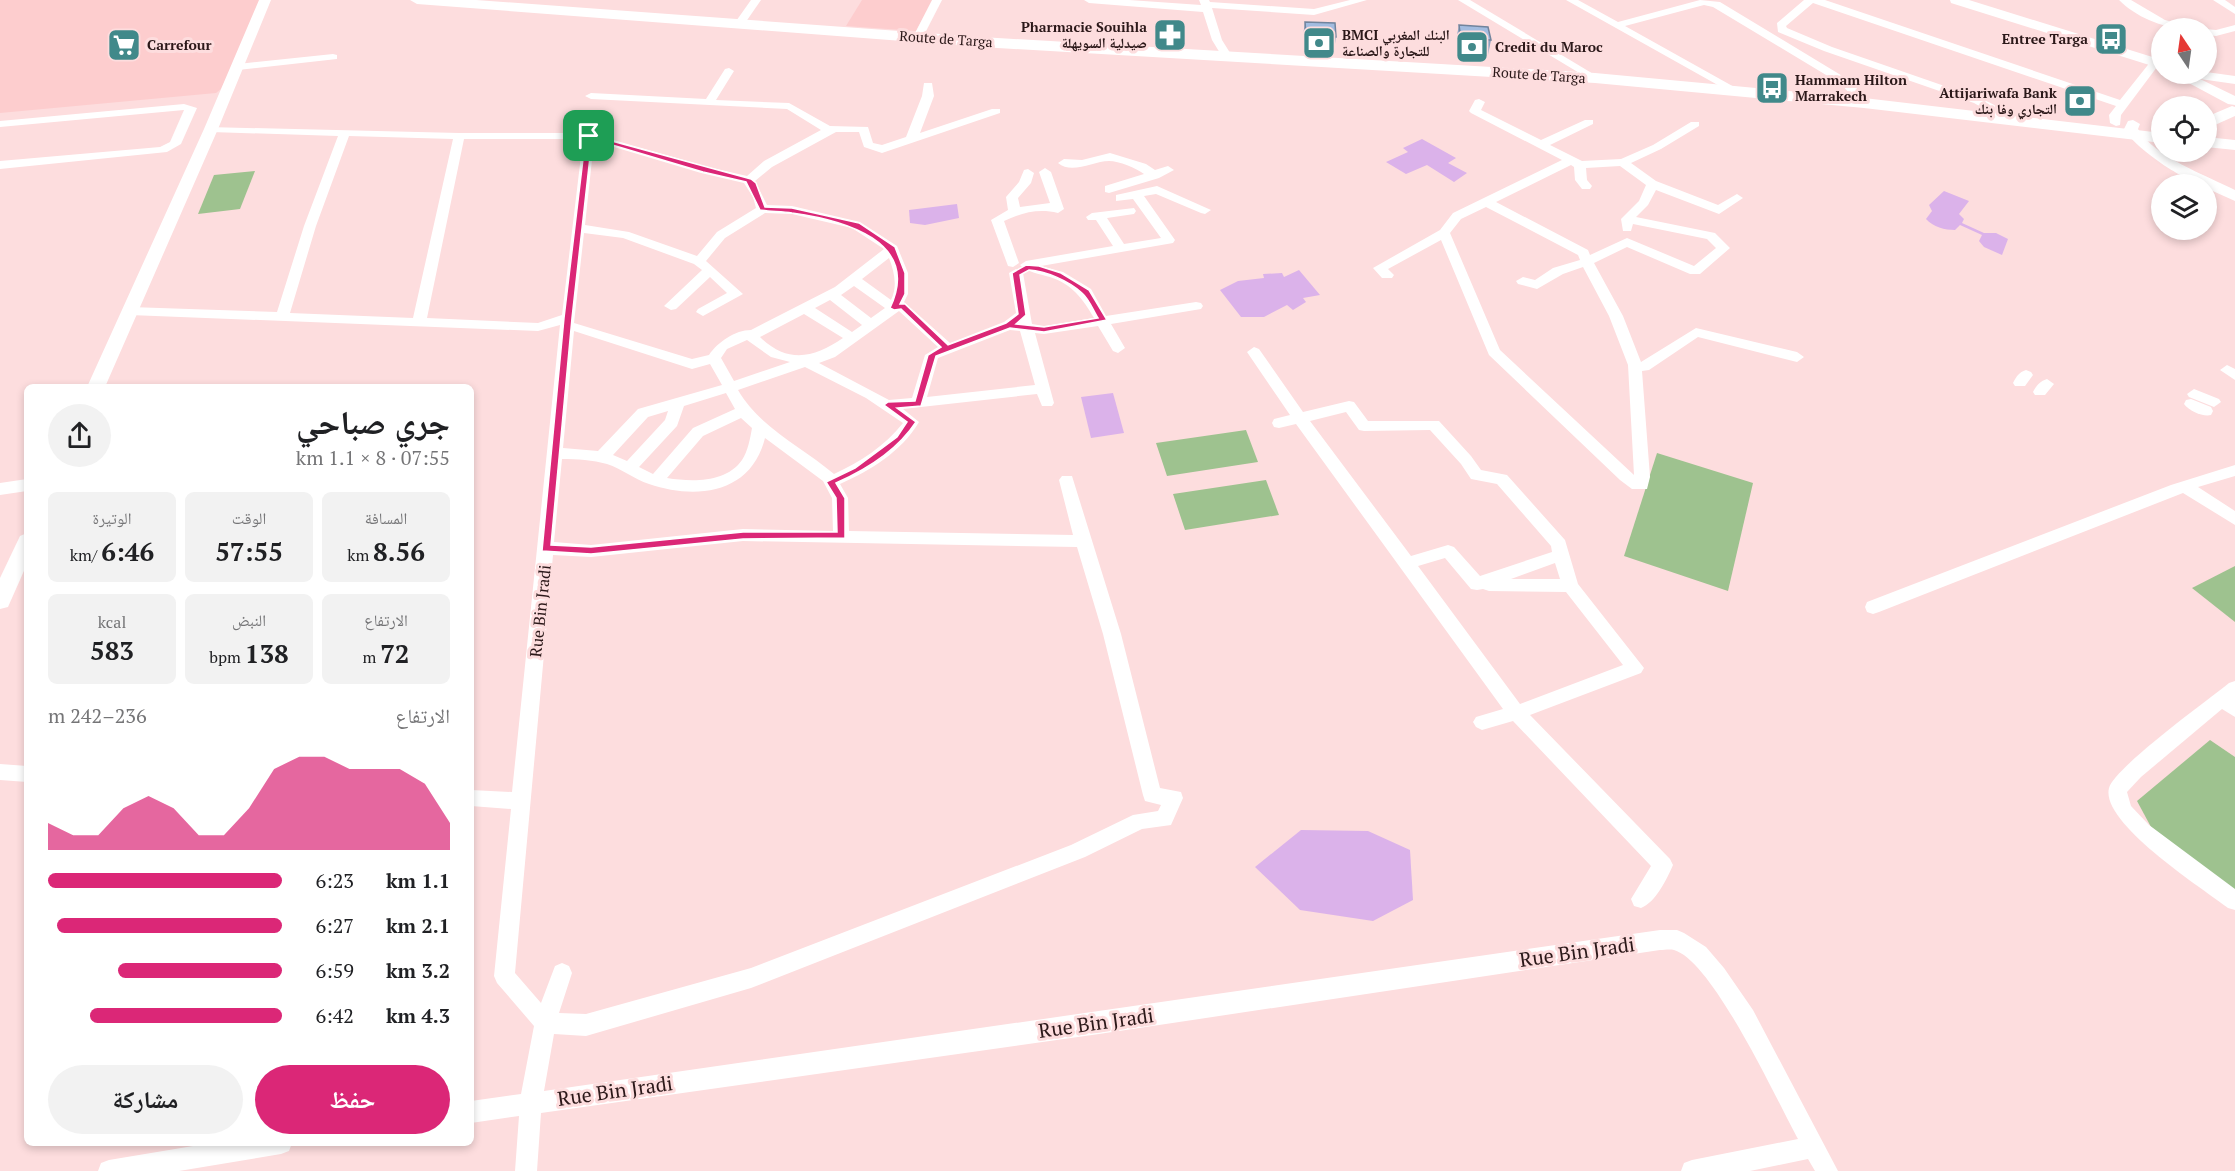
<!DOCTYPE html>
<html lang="ar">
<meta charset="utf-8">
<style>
body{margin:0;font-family:"PT Serif","Noto Naskh Arabic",serif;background:#f2f2f2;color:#202124;direction:rtl;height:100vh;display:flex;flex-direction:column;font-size:22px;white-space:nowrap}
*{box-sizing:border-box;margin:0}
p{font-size:20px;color:#757577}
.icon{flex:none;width:33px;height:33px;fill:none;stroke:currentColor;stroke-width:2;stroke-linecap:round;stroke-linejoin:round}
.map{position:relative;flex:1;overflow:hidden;direction:ltr}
.sheet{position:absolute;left:24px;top:384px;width:450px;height:762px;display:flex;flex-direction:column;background:#fff;border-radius:9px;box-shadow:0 3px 9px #0003;direction:rtl}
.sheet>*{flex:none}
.needle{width:39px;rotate:347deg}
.controls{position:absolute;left:2151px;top:18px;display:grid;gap:12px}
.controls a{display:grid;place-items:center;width:66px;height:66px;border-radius:50%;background:#fff;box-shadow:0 3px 9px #0003;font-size:30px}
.pin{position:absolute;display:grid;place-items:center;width:51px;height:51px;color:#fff;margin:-26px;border-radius:12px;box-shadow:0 3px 9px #0006}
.round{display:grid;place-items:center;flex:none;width:63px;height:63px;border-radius:32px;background:#f2f2f2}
.overview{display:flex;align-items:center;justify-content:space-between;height:102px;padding:0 24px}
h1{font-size:33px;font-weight:700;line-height:45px}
.figures{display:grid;grid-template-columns:repeat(3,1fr);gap:9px;height:102px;padding:6px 24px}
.figures div{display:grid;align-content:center;border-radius:9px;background:#f2f2f2;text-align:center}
.figures b{font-size:26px;font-weight:700}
.figures small{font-size:16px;font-weight:400}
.figures p{font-size:16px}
.chart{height:168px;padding:12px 24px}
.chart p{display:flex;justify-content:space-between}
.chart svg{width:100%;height:108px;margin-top:6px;fill:#db2777;opacity:.7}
.primary-button{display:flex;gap:12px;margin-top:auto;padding:12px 24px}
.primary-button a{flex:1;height:69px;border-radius:36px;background:#db2777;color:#fff;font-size:24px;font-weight:700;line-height:69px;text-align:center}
.primary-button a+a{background:#f2f2f2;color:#202124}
ul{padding:0 24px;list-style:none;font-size:20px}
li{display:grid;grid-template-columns:96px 72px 1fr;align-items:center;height:45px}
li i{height:15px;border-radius:8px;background:#db2777}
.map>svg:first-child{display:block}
.built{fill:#fdcdce}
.green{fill:#9ec28f}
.water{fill:#dbb2ea}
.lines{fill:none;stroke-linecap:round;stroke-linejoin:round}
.minor{fill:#fff;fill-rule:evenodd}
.tertiary{fill:#fff;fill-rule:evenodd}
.secondary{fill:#fff;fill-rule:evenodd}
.wall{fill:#8ba2c1}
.building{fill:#a2bce0;stroke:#71849d;stroke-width:1.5}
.route{fill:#db2777;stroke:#fff;stroke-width:1.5;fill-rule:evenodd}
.labels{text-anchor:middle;stroke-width:6;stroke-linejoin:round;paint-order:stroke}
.far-poi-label{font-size:14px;font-weight:bold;fill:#2b1819;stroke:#fdddde;text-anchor:start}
.far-street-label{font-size:14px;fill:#2b1819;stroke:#fdddde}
.street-label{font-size:16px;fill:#2b1819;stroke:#fdddde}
.near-street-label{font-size:20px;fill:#2b1819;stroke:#fdddde}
</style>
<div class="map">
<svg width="2235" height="1171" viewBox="0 0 2235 1171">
<rect width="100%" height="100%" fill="#fdddde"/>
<g class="built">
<polygon points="0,0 266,0 221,89 216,93 0,113"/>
<polygon points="862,0 933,0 916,31 846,26"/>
</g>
<g class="green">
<polygon points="255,171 240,209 198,214 214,175"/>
<polygon points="1246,430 1258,462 1167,476 1156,443"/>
<polygon points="1657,453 1753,483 1728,591 1624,556"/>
<polygon points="1266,480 1279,515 1185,530 1173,494"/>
<polygon points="2235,566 2235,622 2192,588"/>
<polygon points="2210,740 2235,757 2235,891 2151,827 2137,801"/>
</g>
<g class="water">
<polygon points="1422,139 1456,158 1448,163 1467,173 1454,182 1427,165 1406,174 1386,162 1408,152 1403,148"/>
<path d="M 1944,191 L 1969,201 L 1959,214 L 1964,219 L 1962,223 L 1984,233 L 1996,233 L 2008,239 L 2002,255 L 1984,247 L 1979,241 L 1982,235 L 1960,225 L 1955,230 C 1945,230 1933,227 1926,219 L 1932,211 L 1929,205 Z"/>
<polygon points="957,204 959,218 925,225 910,223 909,210"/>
<polygon points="1299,270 1320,295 1303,298 1306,302 1293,310 1287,305 1264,317 1241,317 1220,290 1238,281 1264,278 1263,274 1282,273 1284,277"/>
<polygon points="1113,393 1124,433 1091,438 1081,397"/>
<polygon points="1301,830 1368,831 1410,850 1413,900 1373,921 1300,910 1255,867"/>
</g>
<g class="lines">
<g class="minor">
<polygon points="751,0 761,0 743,26 735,26 734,24"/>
<polygon points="932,0 942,0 922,39 914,39 913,37"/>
<polygon points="1084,0 1129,0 1201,5 1199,0 1209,0 1210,2 1314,9 1350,0 1367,0 1314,15 1212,8 1222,40 1232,56 1227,59 1223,58 1212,40 1203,12 1089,3"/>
<polygon points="1458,0 1470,0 1600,78 1595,81 1591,80"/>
<polygon points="1566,0 1578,0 1618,22 1700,0 1720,2 1849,80 1870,103 1868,105 1860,105 1841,84 1713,7 1704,5 1625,26 1736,88 1736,92 1732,93"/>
<path d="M 1804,0 L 1825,0 L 2120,100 L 2151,61 L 2155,60 L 2160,63 L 2121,115 L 2120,125 L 2116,126 L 2110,123 L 2109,115 L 2116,106 L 1813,3 L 1786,26 L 1787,28 L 1832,47 L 1982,99 C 1993,104 2003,109 2011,118 L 2005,121 L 1974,103 L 1824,51 L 1778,32 L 1777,23 Z"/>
<path d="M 2119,0 L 2131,0 L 2165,20 L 2193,28 C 2168,31 2137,18 2119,0 Z"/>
<polygon points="2213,0 2225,0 2235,7 2235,14"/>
<polygon points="2235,25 2235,31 2216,36 2206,35 2206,29 2216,30"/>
<polygon points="333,54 337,55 337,59 238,70 233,67 238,64"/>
<path d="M 729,68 L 734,71 L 716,100 L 789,103 L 830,126 L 868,127 L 873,143 L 882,145 L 906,137 L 922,96 L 924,83 L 932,83 L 934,96 L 920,133 L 992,109 L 1000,109 L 1000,113 L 882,153 L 864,147 L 859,132 L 836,132 L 772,167 L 755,181 L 767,205 L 792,206 L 860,222 L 897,246 L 908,273 L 908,294 L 904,302 L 950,343 L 1004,322 L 1016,313 L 1009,273 L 1016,269 L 1023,273 L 1032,324 L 1044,326 L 1094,318 C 1083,299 1072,284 1050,277 C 1039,274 1027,272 1020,265 L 1026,261 L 1113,246 L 1096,220 L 1088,220 L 1086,217 L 1092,213 L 1134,208 L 1136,211 L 1134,214 L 1107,218 L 1124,244 L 1161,238 L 1133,199 L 1116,201 L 1116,195 L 1157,186 L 1211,210 L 1205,214 L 1201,213 L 1156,194 L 1144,196 L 1175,240 L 1173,243 L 1041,266 L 1063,272 L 1091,289 L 1106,316 L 1196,302 L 1201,303 L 1203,306 L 1201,309 L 1111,324 L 1125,348 L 1118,353 L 1113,351 L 1098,326 L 1044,334 L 1035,333 L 1054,403 L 1052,406 L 1042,406 L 1037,394 L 903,409 L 919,422 C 901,452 871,470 840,484 L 848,498 L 849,531 L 1073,535 L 1059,480 L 1062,476 L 1072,476 L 1121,634 L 1160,788 L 1181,792 L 1183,798 L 1171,825 L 1142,829 L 1085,857 L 751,988 L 586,1036 L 554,1034 L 544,1091 L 1660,930 L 1677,930 L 1684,933 L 1706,947 L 1724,968 L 1753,1010 L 1838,1171 L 1815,1171 L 1808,1159 L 1750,1171 L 1681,1171 L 1684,1163 L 1692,1160 L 1798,1139 C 1777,1101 1713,961 1674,950 C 1670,949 1664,950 1660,950 L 1099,1034 L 541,1113 L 537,1171 L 515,1171 L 519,1116 L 471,1123 L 471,1101 L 521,1094 L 534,1026 L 497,983 L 494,976 L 511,809 L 471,806 L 471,790 L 512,792 L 560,325 L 538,331 L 130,315 L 123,311 L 130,307 L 277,312 L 304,226 L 338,136 L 211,132 L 207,131 L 207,127 L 459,133 L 589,133 L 708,167 L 747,176 L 764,161 L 821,130 L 787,109 L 591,99 L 585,96 L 591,93 L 706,99 L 725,69 ZM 349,136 L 453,139 L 413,318 L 290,313 L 316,226 ZM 464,139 L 583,139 L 562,315 L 538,323 L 427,318 ZM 594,141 L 701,173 L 744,183 L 753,197 L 756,208 L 717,232 L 697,256 L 629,232 L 585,225 ZM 765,213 L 792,214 L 852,228 L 884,249 L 835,287 L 751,330 C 735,330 718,342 709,355 L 692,359 L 574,323 L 584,233 L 623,238 L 694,264 L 702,270 L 664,306 L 671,310 L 676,309 L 710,277 L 727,293 L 698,309 L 696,312 L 703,316 L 743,294 L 706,261 L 725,238 ZM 889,258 C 894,271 898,286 891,300 L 862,279 ZM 854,286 L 885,308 L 871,318 L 841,295 ZM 830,300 L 862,325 L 852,332 L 815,308 ZM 899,311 L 938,347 L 925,355 L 912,398 L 889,400 L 819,363 L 835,357 ZM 804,314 L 843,338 C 814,358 788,364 760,337 ZM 1010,330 L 1020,331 L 1035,385 L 927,397 L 938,358 ZM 574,331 L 692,369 L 710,364 L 722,385 L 638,409 L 598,451 L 563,448 ZM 747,340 L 771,357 L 790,362 L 734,381 L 721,358 L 727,349 ZM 805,367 L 866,398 L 903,423 C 885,446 860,462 834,474 C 801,446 760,428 738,390 ZM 726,393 L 735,409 L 693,428 L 653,474 L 639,467 L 677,426 L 684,406 ZM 668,411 L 665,420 L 627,461 L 613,455 L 648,417 ZM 741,418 L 752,428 C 750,439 748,451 742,460 C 726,483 692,482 667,478 L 703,436 ZM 765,438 L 823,481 L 832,498 L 833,531 L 743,529 L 591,545 L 554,542 L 562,459 C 577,459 593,460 607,464 C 622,469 634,479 649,484 C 696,500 751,494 765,438 ZM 743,541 L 1077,547 L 1103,634 L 1143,795 L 1145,801 L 1161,805 L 1158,811 L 1133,815 L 1071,845 L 751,968 L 586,1014 L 559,1013 L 572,973 L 569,966 L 562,963 L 555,966 L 541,1003 L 515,973 L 553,555 L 591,557 Z"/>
<path d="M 1479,99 L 1485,102 L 1481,110 L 1541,140 L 1585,120 L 1593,120 L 1593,124 L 1550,145 L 1582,161 L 1621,159 L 1653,145 L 1691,122 L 1699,122 L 1699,126 L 1661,149 L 1631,163 L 1656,181 L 1718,205 L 1737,194 L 1743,198 L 1719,214 L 1656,190 L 1648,205 L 1636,217 L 1715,233 L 1730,248 L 1700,274 L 1690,274 L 1627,247 L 1594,263 L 1623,316 L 1641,362 L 1696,328 L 1797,352 L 1804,357 L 1797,362 L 1698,337 L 1649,370 L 1642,371 L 1650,477 L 1647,489 L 1632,489 L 1620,480 L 1489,355 L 1441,240 L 1388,269 L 1394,275 L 1392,278 L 1382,278 L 1373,268 L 1440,230 L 1453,213 L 1562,160 L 1471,113 L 1469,111 L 1475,100 ZM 1571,165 L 1574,167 L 1575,180 L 1582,189 L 1590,189 L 1592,186 L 1587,180 L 1586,168 L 1620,166 L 1646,185 L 1639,201 L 1621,219 L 1623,231 L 1631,231 L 1633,224 L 1707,239 L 1716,248 L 1694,266 L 1627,238 L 1590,255 L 1588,250 L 1496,202 ZM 1486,207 L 1578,255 L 1580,260 L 1553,268 L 1535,280 L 1523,277 L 1516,281 L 1518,284 L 1537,289 L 1563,274 L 1583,267 L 1609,316 L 1628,365 L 1634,475 L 1500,350 L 1450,233 L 1461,219 Z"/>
<polygon points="184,104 197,108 181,144 167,152 0,169 0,161 160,147 170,142 184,110 0,127 0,121"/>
<path d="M 1110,153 L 1146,164 L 1155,170 L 1168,166 L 1174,170 L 1159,178 L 1109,193 L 1105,192 L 1105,186 L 1144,174 C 1136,168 1119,161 1109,161 C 1093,161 1072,175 1058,163 L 1064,159 L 1082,160 Z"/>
<path d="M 1045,168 L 1051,172 L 1064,209 L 1058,213 C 1038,208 1021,213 1004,221 L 1019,263 L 1013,267 L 1008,266 L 991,220 L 1008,210 L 1006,197 L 1019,182 L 1024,170 L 1028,169 L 1034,173 L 1031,183 L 1018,198 L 1020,207 L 1050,203 L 1039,172 Z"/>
<path d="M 1254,347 L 1259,349 L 1303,412 L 1349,401 L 1354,402 L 1368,421 L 1439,421 L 1471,456 L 1481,470 L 1507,475 L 1565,540 L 1578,584 L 1644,668 L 1641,673 L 1530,715 L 1670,859 L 1673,865 C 1667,879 1655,903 1641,908 L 1634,906 L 1631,899 L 1651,866 L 1513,721 L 1482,730 L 1476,727 L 1473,722 L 1476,717 L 1503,709 L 1296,424 L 1279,428 L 1274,427 L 1272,423 L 1274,419 L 1290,415 L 1247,352 ZM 1346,412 L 1359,430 L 1364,431 L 1430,430 L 1461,464 L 1471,479 L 1497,484 L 1551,546 L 1552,552 L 1480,576 L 1454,547 L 1448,545 L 1411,556 L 1310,421 ZM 1445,558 L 1471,589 L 1477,590 L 1483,589 L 1489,591 L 1566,592 L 1623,665 L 1520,704 L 1418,566 ZM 1555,563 L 1560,579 L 1511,579 Z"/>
<polygon points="2227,365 2235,369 2235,380 2220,370"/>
<path d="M 2026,370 L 2031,372 L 2033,375 L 2025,386 L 2015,386 L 2013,383 C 2016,377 2019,372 2026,370 Z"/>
<path d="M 2047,379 L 2054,384 L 2045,395 L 2035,395 L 2033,392 C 2036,386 2040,381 2047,379 Z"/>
<polygon points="2194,389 2219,399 2221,402 2214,407 2189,397 2187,394"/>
<path d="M 2191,399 L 2211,407 L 2213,411 L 2211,415 C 2203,417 2189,411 2184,404 L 2186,400 Z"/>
<polygon points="2235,465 2235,476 2198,487 2235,511 2235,525 2183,493 1879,612 1873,614 1867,612 1865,607 1867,602 2171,485"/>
<polygon points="27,479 27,491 0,495 0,483"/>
<path d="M 2235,681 L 2235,717 L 2222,709 L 2141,777 L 2127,792 L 2131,806 L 2149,825 L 2235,889 L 2235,910 L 2228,908 C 2202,888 2100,823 2109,788 C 2114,768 2208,700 2229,683 Z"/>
<polygon points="0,764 27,766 27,782 0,780"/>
<polygon points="211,1143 292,1143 289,1151 281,1154 179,1171 98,1171 101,1163 109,1160"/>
</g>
<g class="tertiary">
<polygon points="259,0 271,0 218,129 105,387 87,387 204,129"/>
<polygon points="1950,0 1969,0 2162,60 2162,69 1951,3"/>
<polygon points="2206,72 2235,76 2235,84 2200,79 2235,96 2235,105 2228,104 2172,74 2206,74"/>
<path d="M 2133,120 L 2140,124 L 2138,129 C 2153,156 2207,176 2235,190 L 2235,201 L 2206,188 L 2206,184 C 2186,184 2134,147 2124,129 L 2128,121 Z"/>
<polygon points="27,533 27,564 8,607 0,609 0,578 20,536"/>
</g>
<g class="secondary">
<polygon points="410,0 476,0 981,37 1595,73 1864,98 2162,133 2162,143 1864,108 1595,83 981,47 417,4"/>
<polygon points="2232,106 2235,107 2235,116 2206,129 2206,117"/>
<polygon points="2206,137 2235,140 2235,150 2206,147"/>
</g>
</g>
<g class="wall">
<polygon points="1305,22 1336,37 1334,51 1304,50 1303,36"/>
<polygon points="1459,25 1491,40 1488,55 1458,53 1456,40"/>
</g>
<g class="building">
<polygon points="1305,22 1335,23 1336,37 1306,35"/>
<polygon points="1459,25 1488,27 1491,40 1461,39"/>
</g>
<path class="route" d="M 586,134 L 751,179 L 756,183 L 765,207 L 792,208 L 859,223 L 895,247 L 905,273 L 905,294 L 900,304 L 905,304 L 948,345 L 1006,323 L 1018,314 L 1012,273 L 1026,265 L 1039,266 L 1061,273 L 1089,290 L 1107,320 L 1044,332 L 1010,328 L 936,356 L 921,406 L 897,408 L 916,422 C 897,451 868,469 836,483 L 845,498 L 845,538 L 743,539 L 591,554 L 542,551 L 564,318 ZM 592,139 L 703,172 L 746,182 L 760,210 C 770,212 781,211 792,213 C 843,220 922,241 890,308 L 894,310 L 901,309 L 941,347 L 928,355 L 915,401 L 888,402 L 884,405 L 907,422 L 897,437 L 855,468 L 826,482 L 836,498 L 837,532 L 743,532 L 591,547 L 551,545 L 572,318 ZM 1029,270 C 1046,271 1069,281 1082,293 C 1089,299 1093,310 1098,318 L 1044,327 L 1016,324 L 1026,315 L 1020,275 Z"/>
<defs>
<g id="pharmacy-square" transform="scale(1.725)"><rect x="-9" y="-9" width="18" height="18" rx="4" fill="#41898a" stroke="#fdddde"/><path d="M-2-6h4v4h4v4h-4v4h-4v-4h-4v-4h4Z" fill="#fff"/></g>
<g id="bus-square" transform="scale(1.725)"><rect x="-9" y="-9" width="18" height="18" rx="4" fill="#41898a" stroke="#fdddde"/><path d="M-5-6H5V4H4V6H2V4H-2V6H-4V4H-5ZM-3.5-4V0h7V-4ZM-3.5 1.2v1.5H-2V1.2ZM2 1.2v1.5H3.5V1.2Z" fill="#fff"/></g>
<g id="bank-square" transform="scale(1.725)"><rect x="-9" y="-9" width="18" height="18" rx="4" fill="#41898a" stroke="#fdddde"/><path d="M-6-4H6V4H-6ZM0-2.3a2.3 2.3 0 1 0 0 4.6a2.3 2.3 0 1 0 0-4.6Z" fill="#fff"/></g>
<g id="supermarket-square" transform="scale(1.725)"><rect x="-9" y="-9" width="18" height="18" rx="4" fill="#41898a" stroke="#fdddde"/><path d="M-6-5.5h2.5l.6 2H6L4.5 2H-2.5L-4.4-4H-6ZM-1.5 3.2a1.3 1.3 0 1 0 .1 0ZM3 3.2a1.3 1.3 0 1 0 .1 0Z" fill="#fff"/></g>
</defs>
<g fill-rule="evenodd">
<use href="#pharmacy-square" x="1170" y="35"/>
<use href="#bus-square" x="2111" y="39"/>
<use href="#bank-square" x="1319" y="43"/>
<use href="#supermarket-square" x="124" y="45"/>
<use href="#bank-square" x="1472" y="47"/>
<use href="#bus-square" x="1772" y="88"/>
<use href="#bank-square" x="2080" y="101"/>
</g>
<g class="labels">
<g class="far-poi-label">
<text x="1147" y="32" text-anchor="end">Pharmacie Souihla<tspan x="1147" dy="16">صيدلية السويهلة</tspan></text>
<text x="1342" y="40">BMCI البنك المغربي<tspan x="1342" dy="16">للتجارة والصناعة</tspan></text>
<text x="2088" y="44" text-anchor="end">Entree Targa</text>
<text x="147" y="50">Carrefour</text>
<text x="1495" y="52">Credit du Maroc</text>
<text x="1795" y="85">Hammam Hilton<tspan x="1795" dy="16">Marrakech</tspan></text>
<text x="2057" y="98" text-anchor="end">Attijariwafa Bank<tspan x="2057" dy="16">التجاري وفا بنك</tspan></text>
</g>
<g class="far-street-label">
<text transform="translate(946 39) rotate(4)" y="5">Route de Targa</text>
<text transform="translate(1539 75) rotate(4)" y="5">Route de Targa</text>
</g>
<g class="street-label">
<text transform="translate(540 611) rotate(-84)" y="6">Rue Bin Jradi</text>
</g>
<g class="near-street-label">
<text transform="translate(1577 952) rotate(-8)" y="7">Rue Bin Jradi</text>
<text transform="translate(1096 1023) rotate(-8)" y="7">Rue Bin Jradi</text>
<text transform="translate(615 1091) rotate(-8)" y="7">Rue Bin Jradi</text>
</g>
</g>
</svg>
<div class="controls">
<a><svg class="needle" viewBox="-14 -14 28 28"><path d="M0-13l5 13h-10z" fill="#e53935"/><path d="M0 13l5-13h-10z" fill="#757577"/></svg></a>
<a><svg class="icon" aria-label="locate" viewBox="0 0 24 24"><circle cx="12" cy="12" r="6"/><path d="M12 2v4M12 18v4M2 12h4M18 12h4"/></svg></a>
<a><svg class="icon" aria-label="layers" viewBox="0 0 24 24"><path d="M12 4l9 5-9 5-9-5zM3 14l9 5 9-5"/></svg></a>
</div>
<div class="pin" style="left:589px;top:136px;background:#1e9e55"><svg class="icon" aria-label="arrive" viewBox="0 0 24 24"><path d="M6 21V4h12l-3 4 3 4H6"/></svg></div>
<section class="sheet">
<div class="overview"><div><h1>جري صباحي</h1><p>07:55 · 8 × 1.1 km</p></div><a class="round"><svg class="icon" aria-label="share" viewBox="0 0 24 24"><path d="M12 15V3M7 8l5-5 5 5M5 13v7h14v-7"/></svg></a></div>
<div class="figures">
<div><p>المسافة</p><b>8.56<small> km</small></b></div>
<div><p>الوقت</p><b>57:55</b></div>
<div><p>الوتيرة</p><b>6:46<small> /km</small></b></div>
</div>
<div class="figures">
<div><p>الارتفاع</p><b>72<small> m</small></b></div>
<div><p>النبض</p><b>138<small> bpm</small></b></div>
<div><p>kcal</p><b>583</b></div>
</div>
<div class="chart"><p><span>الارتفاع</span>236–242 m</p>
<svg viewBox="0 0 160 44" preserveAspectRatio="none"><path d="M0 44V33L10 38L20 38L30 27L40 22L50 27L60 38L70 38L80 27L90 11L100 6L110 6L120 11L130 11L140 11L150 17L160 33V44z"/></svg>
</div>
<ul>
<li><b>1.1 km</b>6:23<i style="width:100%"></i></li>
<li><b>2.1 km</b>6:27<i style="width:96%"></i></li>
<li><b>3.2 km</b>6:59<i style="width:70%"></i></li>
<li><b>4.3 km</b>6:42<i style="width:82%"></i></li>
</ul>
<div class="primary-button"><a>حفظ</a><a>مشاركة</a></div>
</section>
</div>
